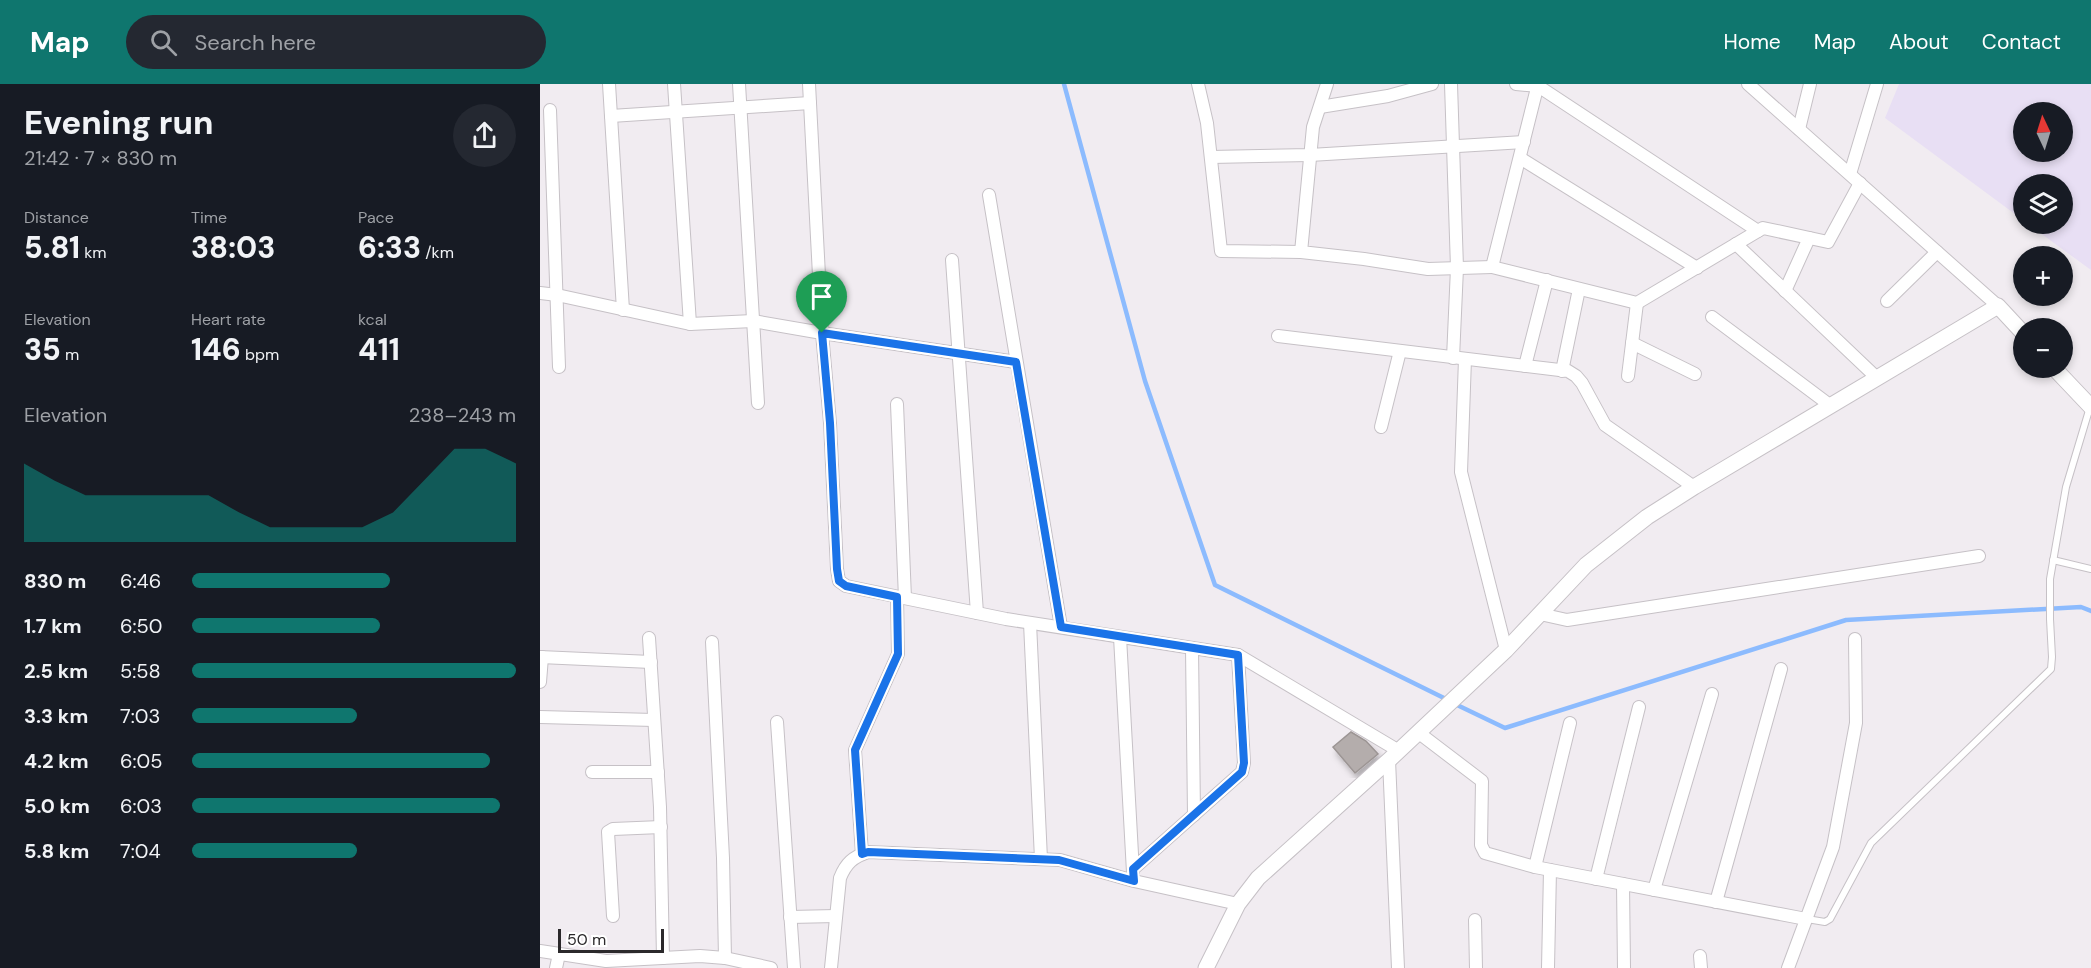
<!DOCTYPE html>
<meta charset="utf-8">
<style>
body{margin:0;font-family:"DM Sans",sans-serif;background:#242831;color:#f1f3f6;height:100vh;display:flex;flex-direction:column;font-size:22px;white-space:nowrap}
*{box-sizing:border-box;margin:0}
p{font-size:20px;color:#9ea1a6}
.icon{flex:none;width:33px;height:33px;fill:none;stroke:currentColor;stroke-width:2;stroke-linecap:round;stroke-linejoin:round}
.map{position:relative;flex:1;overflow:hidden}
.details{display:flex;flex-direction:column;background:#171b24;width:540px}
.details>*{flex:none}
.needle{width:39px;rotate:356deg}
.fabs{position:absolute;left:1473px;top:18px;display:grid;gap:12px}
.fabs a{display:grid;place-items:center;width:60px;height:60px;border-radius:50%;background:#171b24;box-shadow:0 3px 9px #0003;font-size:30px}
.scale{position:absolute;left:18px;bottom:15px;width:106px;box-sizing:border-box;padding-left:6px;border:3px solid #2b292b;border-top:0;font-size:16px;line-height:21px;white-space:nowrap;color:#2b292b;-webkit-text-stroke:4px #fff;paint-order:stroke}
.pin{position:absolute;display:grid;place-items:center;width:51px;height:51px;color:#fff;margin:-62px -26px;border-radius:50% 50% 50% 0;rotate:-45deg;box-shadow:0 0 6px #0007}
.pin .icon{rotate:45deg}
.round{display:grid;place-items:center;flex:none;width:63px;height:63px;border-radius:32px;background:#242831}
.headline{display:flex;align-items:center;justify-content:space-between;height:102px;padding:0 24px}
h1{font-size:33px;font-weight:800;line-height:45px}
.metrics{display:grid;grid-template-columns:repeat(3,1fr);gap:9px;height:102px;padding:6px 24px}
.metrics div{display:grid;align-content:center}
.metrics b{font-size:30px;font-weight:800}
.metrics small{font-size:16px;font-weight:400}
.metrics p{font-size:16px}
.chart{height:168px;padding:12px 24px}
.chart p{display:flex;justify-content:space-between}
.chart svg{width:100%;height:108px;margin-top:6px;fill:#0f766e;opacity:.7}
ul{padding:0 24px;list-style:none;font-size:20px}
li{display:grid;grid-template-columns:96px 72px 1fr;align-items:center;height:45px}
li i{height:15px;border-radius:8px;background:#0f766e}
header{display:flex;align-items:center;gap:36px;box-sizing:border-box;height:84px;padding:0 30px;background:#0f766e;color:#fff}
header strong{font-size:28px}
nav{display:flex;gap:33px;margin-inline-start:auto;font-size:21px}
.search{width:420px;height:54px;background:#242831;display:flex;align-items:center;gap:15px;box-sizing:border-box;padding:0 21px;border-radius:33px;color:#9ea1a6;font-size:22px}
main{display:flex;flex:1;min-height:0}
.map>svg:first-child{display:block}
.industrial{fill:#e8dff4;fill-rule:evenodd}
.lines{fill:none;stroke-linecap:round;stroke-linejoin:round}
.stream{stroke:#8cbbfe;stroke-width:4.5}
.building{fill:#b4adac;stroke:#9c9594;stroke-width:1.5;filter:url(#shadow)}
.service-casing{stroke:#c6c1c6;stroke-width:8}
.minor-casing{stroke:#c6c1c6;stroke-width:14}
.tertiary-casing{stroke:#c6c1c6;stroke-width:17}
.service{stroke:#fff;stroke-width:6}
.minor{stroke:#fff;stroke-width:12}
.tertiary{stroke:#fff;stroke-width:15}
.route-casing{stroke:#fff;stroke-width:12}
.route{stroke:#1a73e8;stroke-width:8}
</style>
<header>
<strong>Map</strong>
<div class="search"><svg class="icon" aria-label="search" viewBox="0 0 24 24"><circle cx="10" cy="10" r="6"/><path d="M15 15l6 6"/></svg>Search here</div>
<nav><a>Home</a><a>Map</a><a>About</a><a>Contact</a></nav>
</header>
<main>
<section class="details">
<div class="headline"><div><h1>Evening run</h1><p>21:42 · 7 × 830 m</p></div><a class="round"><svg class="icon" aria-label="share" viewBox="0 0 24 24"><path d="M12 15V3M7 8l5-5 5 5M5 13v7h14v-7"/></svg></a></div>
<div class="metrics">
<div><p>Distance</p><b>5.81<small> km</small></b></div>
<div><p>Time</p><b>38:03</b></div>
<div><p>Pace</p><b>6:33<small> /km</small></b></div>
</div>
<div class="metrics">
<div><p>Elevation</p><b>35<small> m</small></b></div>
<div><p>Heart rate</p><b>146<small> bpm</small></b></div>
<div><p>kcal</p><b>411</b></div>
</div>
<div class="chart"><p><span>Elevation</span>238–243 m</p>
<svg viewBox="0 0 160 44" preserveAspectRatio="none"><path d="M0 44V12L10 19L20 25L30 25L40 25L50 25L60 25L70 32L80 38L90 38L100 38L110 38L120 32L130 19L140 6L150 6L160 12V44z"/></svg>
</div>
<ul>
<li><b>830 m</b>6:46<i style="width:61%"></i></li>
<li><b>1.7 km</b>6:50<i style="width:58%"></i></li>
<li><b>2.5 km</b>5:58<i style="width:100%"></i></li>
<li><b>3.3 km</b>7:03<i style="width:51%"></i></li>
<li><b>4.2 km</b>6:05<i style="width:92%"></i></li>
<li><b>5.0 km</b>6:03<i style="width:95%"></i></li>
<li><b>5.8 km</b>7:04<i style="width:51%"></i></li>
</ul>
</section>
<div class="map">
<svg width="1551" height="884" viewBox="0 0 1551 884">
<defs>
<filter id="shadow"><feDropShadow dx="3.5" dy="6" stdDeviation="3" flood-color="#0004"/></filter>
</defs>
<rect width="100%" height="100%" fill="#f1ecf1"/>
<path class="industrial" d="M 1359,0 L 1551,0 L 1551,186 L 1488,140 L 1522,140 L 1522,100 L 1484,100 L 1483,136 L 1345,34 ZM 1484,28 L 1522,28 L 1522,68 L 1484,68 Z"/>
<g class="lines">
<g class="stream">
<polyline points="524,0 605,297 675,501 908,616"/>
<polyline points="915,620 965,644 1306,536 1541,523 1551,527"/>
</g>
</g>
<polygon class="building" points="811,648 826,657 838,670 815,689 793,663"/>
<g class="lines">
<g class="service-casing">
<g id="service">
<polyline points="1513,476 1551,485"/>
<polyline points="1267,835 1285,838 1290,835 1331,759 1511,585 1512,573 1510,535 1510,495 1526,403 1550,323"/>
</g>
</g>
<g class="minor-casing">
<g id="minor">
<polyline points="69,0 83,226"/>
<polyline points="134,0 150,240"/>
<polyline points="199,0 218,319"/>
<polyline points="269,0 282,249 476,278"/>
<polyline points="658,0 667,39 681,167 761,168"/>
<polyline points="787,0 773,43 761,168 824,175 888,185 952,183"/>
<polyline points="911,0 917,184 913,274"/>
<polyline points="976,0 998,2 1218,147"/>
<polyline points="998,0 952,183 1097,219 1223,144 1288,158 1320,99"/>
<polyline points="1208,0 1458,222"/>
<polyline points="780,23 848,12 892,0"/>
<polyline points="10,26 19,283"/>
<polyline points="71,32 270,19"/>
<polyline points="1259,45 1270,0"/>
<polyline points="671,73 770,71 984,58"/>
<polyline points="980,74 1157,184"/>
<polyline points="1310,90 1337,0"/>
<polyline points="449,111 521,543"/>
<polyline points="1196,160 1336,293"/>
<polyline points="412,176 437,529"/>
<polyline points="1245,207 1269,154"/>
<polyline points="0,209 17,211 150,240 213,237 282,249 290,339 297,485 299,497 306,502 466,535 698,571 859,667"/>
<polyline points="1347,217 1397,168"/>
<polyline points="1172,233 1291,322"/>
<polyline points="738,252 1028,287 1036,292 1042,299 1065,341 1154,403"/>
<polyline points="1092,259 1155,290"/>
<polyline points="925,275 921,388 966,566"/>
<polyline points="985,282 1007,196"/>
<polyline points="1022,287 1039,205"/>
<polyline points="1088,292 1097,219"/>
<polyline points="357,320 365,514"/>
<polyline points="841,343 860,267"/>
<polyline points="1000,530 1027,536 1439,472"/>
<polyline points="490,539 501,775"/>
<polyline points="580,553 593,788"/>
<polyline points="109,554 120,723 123,874"/>
<polyline points="172,558 183,774 185,874"/>
<polyline points="652,564 654,731"/>
<polyline points="0,573 111,578"/>
<polyline points="0,598 2,573"/>
<polyline points="0,633 114,636"/>
<polyline points="237,638 254,884"/>
<polyline points="879,649 942,697 941,761 945,769 995,783 1266,835"/>
<polyline points="849,676 858,884"/>
<polyline points="52,688 118,688"/>
<polyline points="322,770 315,666 358,570 357,513"/>
<polyline points="995,783 1030,639"/>
<polyline points="593,785 702,688 704,679 698,571"/>
<polyline points="1056,795 1099,623"/>
<polyline points="1083,800 1084,884"/>
<polyline points="1114,806 1172,610"/>
<polyline points="1176,818 1241,585"/>
<polyline points="73,832 68,748 73,745 121,743"/>
<polyline points="250,833 296,832"/>
<polyline points="935,836 936,884"/>
<polyline points="0,867 66,877 160,872 185,874 231,884"/>
<polyline points="1160,872 1161,884"/>
<polyline points="16,884 19,870"/>
<path d="M 291,884 L 300,794 C 306,779 313,773 328,768 L 520,776 L 594,797 L 698,820"/>
<polyline points="1008,884 1010,786"/>
<polyline points="1248,884 1293,763 1316,639 1315,555"/>
</g>
</g>
<g class="tertiary-casing">
<g id="tertiary">
<polyline points="1514,284 1551,323"/>
<polyline points="666,884 698,820 718,794 849,676 966,566 1046,481 1107,433 1154,403 1458,222 1484,250"/>
</g>
</g>
<use href="#service" class="service"/>
<use href="#minor" class="minor"/>
<use href="#tertiary" class="tertiary"/>
</g>
<g class="lines">
<g class="route-casing">
<polygon id="route" points="282,249 476,278 521,543 698,571 704,679 702,688 593,785 594,797 519,776 328,768 322,770 315,666 358,570 357,513 306,502 299,497 297,485 290,339"/>
</g>
<use href="#route" class="route"/>
</g>
</svg>
<div class="fabs">
<a><svg class="needle" viewBox="-14 -14 28 28"><path d="M0-13l5 13h-10z" fill="#e53935"/><path d="M0 13l5-13h-10z" fill="#9ea1a6"/></svg></a>
<a><svg class="icon" aria-label="layers" viewBox="0 0 24 24"><path d="M12 4l9 5-9 5-9-5zM3 14l9 5 9-5"/></svg></a>
<a>+</a>
<a>−</a>
</div>
<div class="scale">50 m</div>
<div class="pin" style="left:282px;top:249px;background:#1e9e55"><svg class="icon" aria-label="arrive" viewBox="0 0 24 24"><path d="M6 21V4h12l-3 4 3 4H6"/></svg></div>
</div>
</main>
